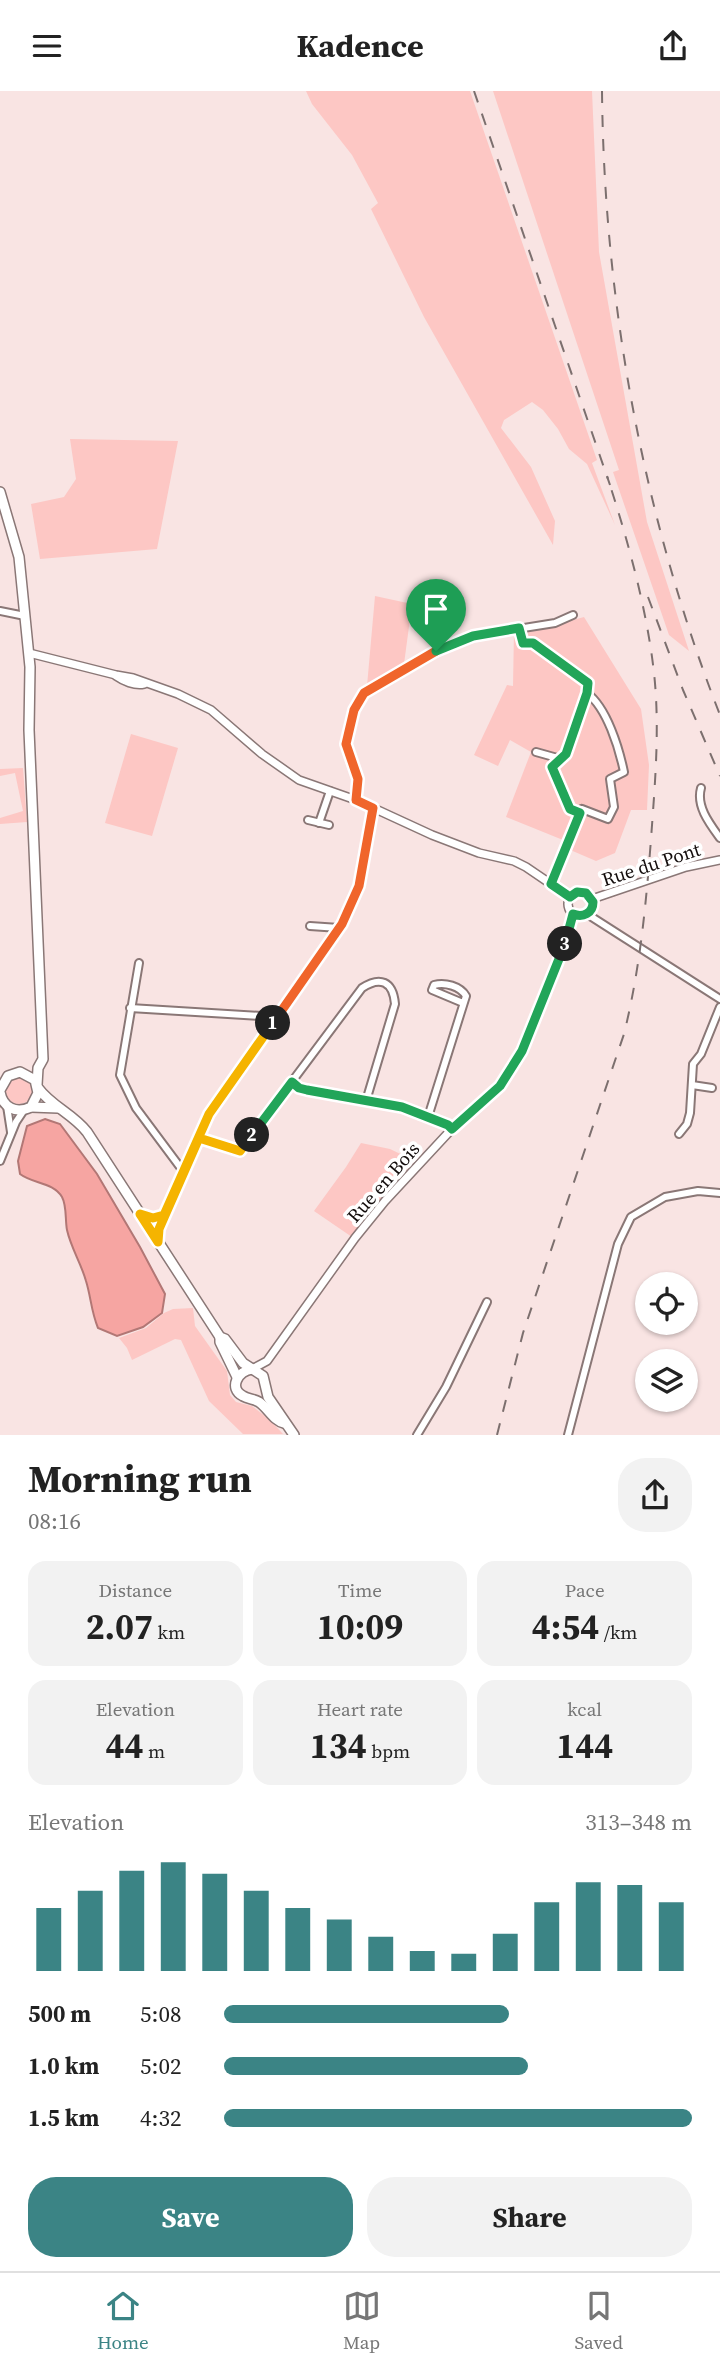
<!DOCTYPE html>
<meta charset="utf-8">
<style>
body{margin:0;font-family:"Source Serif 4",serif;background:#f2f2f2;color:#222;height:100vh;display:flex;flex-direction:column;font-size:26px;white-space:nowrap}
*{box-sizing:border-box;margin:0}
p{font-size:23px;color:#767676}
.icon{flex:none;width:38px;height:38px;fill:none;stroke:currentColor;stroke-width:2;stroke-linecap:round;stroke-linejoin:round}
.map{position:relative;height:1344px;overflow:hidden}
.panel{display:flex;flex-direction:column;background:#fff;flex:1}
.panel>*{flex:none}
.tools{position:absolute;left:635px;top:1181px;display:grid;gap:14px}
.tools a{display:grid;place-items:center;width:63px;height:63px;border-radius:50%;background:#fff;box-shadow:0 2px 5px #0004;font-size:35px}
.pin{position:absolute;display:grid;place-items:center;width:60px;height:60px;color:#fff;margin:-72px -30px;border-radius:50% 50% 50% 0;rotate:-45deg;box-shadow:0 0 7px #0007}
.pin .icon{rotate:45deg}
.km{position:absolute;width:35px;height:35px;margin:-18px;border-radius:50%;background:#222;color:#fff;font-size:19px;line-height:35px;text-align:center}
.round{display:grid;place-items:center;flex:none;width:74px;height:74px;border-radius:28px;background:#f2f2f2}
.overview{display:flex;align-items:center;justify-content:space-between;height:119px;padding:0 28px}
h1{font-size:38px;font-weight:700;line-height:52px}
.metrics{display:grid;grid-template-columns:repeat(3,1fr);gap:10px;height:119px;padding:7px 28px}
.metrics div{display:grid;align-content:center;border-radius:18px;background:#f2f2f2;text-align:center}
.metrics b{font-size:35px;font-weight:700}
.metrics small{font-size:19px;font-weight:400}
.metrics p{font-size:19px}
.chart{height:196px;padding:14px 28px}
.chart p{display:flex;justify-content:space-between}
.chart svg{width:100%;height:126px;margin-top:7px;stroke:#3b8485;stroke-width:6}
.cta{display:flex;gap:14px;margin-top:auto;padding:14px 28px}
.cta a{flex:1;height:80px;border-radius:28px;background:#3b8485;color:#fff;font-size:28px;font-weight:700;line-height:80px;text-align:center}
.cta a+a{background:#f2f2f2;color:#222}
ul{padding:0 28px;list-style:none;font-size:23px}
li{display:grid;grid-template-columns:112px 84px 1fr;align-items:center;height:52px}
li i{height:18px;border-radius:9px;background:#3b8485}
header{display:flex;justify-content:space-between;align-items:center;height:91px;padding:0 28px;background:#fff;font-size:32px;font-weight:700}
.dock{display:flex;justify-content:space-around;align-items:center;height:98px;border-top:2px solid #e0e0e0;background:#fff;font-size:19px;color:#767676}
.dock a{display:grid;justify-items:center;gap:4px}
.dock .active{color:#3b8485}
.map>svg:first-child{display:block}
.green{fill:#fdc7c4}
.water{fill:#f6a5a2;stroke:#b27775;stroke-width:2}
.lines{fill:none;stroke-linecap:round;stroke-linejoin:round}
.minor-casing{stroke:#8a7776;stroke-width:10}
.tertiary-casing{stroke:#8a7776;stroke-width:10}
.secondary-casing{stroke:#8a7776;stroke-width:12}
.minor{stroke:#fff;stroke-width:6}
.tertiary{stroke:#fff;stroke-width:7}
.secondary{stroke:#fff;stroke-width:9}
.rail{stroke:#7c6f6e;stroke-width:2;stroke-dasharray:12 12;stroke-linecap:butt}
.split-1-casing{stroke:#fff;stroke-width:14}
.split-2-casing{stroke:#fff;stroke-width:14}
.split-3-casing{stroke:#fff;stroke-width:14}
.split-4-casing{stroke:#fff;stroke-width:14}
.split-1{stroke:#f0652b;stroke-width:9}
.split-2{stroke:#f5b400;stroke-width:9}
.split-3{stroke:#22a559;stroke-width:9}
.split-4{stroke:#22a559;stroke-width:9}
.labels{text-anchor:middle;stroke-width:7;stroke-linejoin:round;paint-order:stroke}
.street-label{font-size:19px;fill:#120c0b;stroke:#fff}
</style>
<header><svg class="icon" aria-label="menu" viewBox="0 0 24 24"><path d="M4 6h16M4 12h16M4 18h16"/></svg>Kadence<svg class="icon" aria-label="share" viewBox="0 0 24 24"><path d="M12 15V3M7 8l5-5 5 5M5 13v7h14v-7"/></svg></header>
<div class="map">
<svg width="720" height="1344" viewBox="0 0 720 1344">
<rect width="100%" height="100%" fill="#f9e4e3"/>
<g class="green">
<polygon points="306,0 470,0 597,369 592,372 615,434 587,373 569,358 558,338 543,319 532,311 504,329 501,337 531,376 555,430 553,454 424,226 371,118 378,112 352,64 312,13"/>
<polygon points="493,0 592,0 599,161 647,431 689,560 669,544 613,381 619,379"/>
<polygon points="70,348 178,350 157,458 40,468 31,413 64,406 76,388"/>
<polygon points="375,505 412,513 404,573 367,595"/>
<polygon points="584,526 641,618 649,674 647,719 631,719 615,762 596,770 561,755 563,749 506,726 531,661 510,649 498,675 474,664 507,594 513,595 514,540 551,535"/>
<polygon points="131,643 178,657 152,745 105,732"/>
<polygon points="23,677 27,731 0,733 0,727 23,720 15,682 0,685 0,678"/>
<circle cx="19" cy="1000" r="13"/>
<polygon points="361,1052 390,1058 413,1069 401,1080 352,1146 314,1120 346,1076"/>
<polygon points="193,1217 195,1235 227,1280 230,1304 236,1311 252,1315 270,1329 283,1343 243,1343 209,1310 181,1249 175,1248 132,1269 127,1257 119,1247 146,1237 164,1222 173,1218"/>
</g>
<path class="water" d="M 45,1028 L 60,1033 L 97,1083 L 140,1156 L 165,1203 L 162,1222 L 143,1236 L 117,1245 L 98,1237 C 91,1220 91,1206 86,1190 C 81,1172 71,1157 67,1139 C 65,1129 67,1115 62,1106 C 53,1091 33,1093 20,1083 L 18,1070 L 27,1035 Z"/>
<g class="lines">
<g class="minor-casing">
<g id="minor">
<polyline points="0,520 25,525"/>
<path d="M 519,537 L 523,552 L 533,552 L 588,592 L 587,602 C 607,617 619,657 624,681 L 610,688 L 614,716 L 608,728 L 582,718 L 580,722 L 570,718 L 552,676 L 566,663 L 587,602"/>
<polyline points="536,661 561,668"/>
<path d="M 701,697 C 696,715 709,732 720,747"/>
<polyline points="356,709 358,688 346,653 354,619 364,602 436,560 473,545 555,532 573,524"/>
<polyline points="308,729 329,734"/>
<polyline points="319,732 330,700"/>
<polyline points="550,793 580,722"/>
<polyline points="587,823 720,908"/>
<polyline points="310,835 339,837"/>
<polyline points="139,872 120,984 136,1017 183,1080"/>
<polyline points="130,917 277,926"/>
<polyline points="292,991 299,997 307,999 402,1016 448,1034 452,1038"/>
<polyline points="692,994 712,997"/>
<polyline points="7,1015 11,1041"/>
<path d="M 428,1026 L 466,905 C 460,895 445,891 434,894 L 432,899 L 463,912"/>
<polyline points="679,1043 687,1033 690,1022 693,973 701,963 720,916"/>
<path d="M 199,1047 L 240,1060 L 362,897 C 380,885 393,890 395,913 L 366,1010"/>
<polyline points="0,1070 16,1031 24,1019"/>
<polyline points="140,1123 153,1127 164,1124"/>
<polyline points="158,1148 159,1137 209,1023 342,833 359,795 373,717"/>
<polyline points="417,1344 446,1296 487,1211"/>
<polyline points="568,1344 618,1153 631,1126 665,1106 698,1100 720,1102"/>
</g>
</g>
<g class="tertiary-casing">
<g id="tertiary">
<polyline points="29,562 116,584 133,587 178,603 211,619 262,663 299,689 356,709 432,744 479,762 514,770 526,776 570,806"/>
<path d="M 116,585 C 123,590 135,595 144,593"/>
<circle cx="580" cy="813" r="12"/>
<polyline points="592,808 686,776 720,769"/>
<polyline points="252,1278 267,1270 355,1147 385,1110 450,1040 500,995 522,960 568,846 574,823"/>
</g>
</g>
<g class="secondary-casing">
<g id="secondary">
<polyline points="0,401 19,466 30,576 29,639 43,968 38,977 37,994"/>
<path d="M 38,997 C 51,1015 73,1023 87,1041 L 220,1246 L 225,1248 L 243,1272 L 263,1285 L 268,1306 L 294,1344"/>
<path d="M 0,999 L 8,985 L 20,981 L 35,989 L 38,1002 L 31,1016 C 16,1023 3,1017 0,1001"/>
<polyline points="31,1016 58,1017"/>
<polyline points="220,1246 220,1251 237,1286"/>
<path d="M 252,1278 C 238,1280 228,1297 243,1305 C 248,1308 254,1308 259,1311 C 268,1317 274,1330 284,1332"/>
</g>
</g>
<use href="#minor" class="minor"/>
<use href="#tertiary" class="tertiary"/>
<use href="#secondary" class="secondary"/>
<g class="rail">
<polyline points="474,0 610,394"/>
<path d="M 602,0 C 604,211 643,427 720,624"/>
<polyline points="648,506 683,599 720,685"/>
<path d="M 497,1344 L 523,1242 L 624,943 C 640,878 646,814 651,748 C 655,692 660,637 654,582 C 647,518 627,446 607,385"/>
</g>
</g>
<g class="lines">
<g class="split-1-casing">
<polyline id="split-1" points="273,932 342,833 359,795 373,717 356,709 358,688 346,653 354,619 364,602 436,560"/>
</g>
<g class="split-2-casing">
<polyline id="split-2" points="252,1044 240,1060 199,1047 159,1138 158,1151 140,1123 153,1127 164,1124 209,1023 273,932"/>
</g>
<g class="split-3-casing">
<polyline id="split-3" points="252,1044 292,991 299,997 307,999 402,1016 448,1034 452,1038 500,995 522,960 565,853"/>
</g>
<g class="split-4-casing">
<path id="split-4" d="M 436,560 L 473,545 L 519,537 L 523,552 L 533,552 L 588,592 L 587,602 L 566,663 L 552,676 L 570,718 L 580,722 L 551,793 L 570,806 L 577,801 L 586,802 L 593,811 C 593,822 583,827 573,823 L 565,853"/>
</g>
<use href="#split-1" class="split-1"/>
<use href="#split-2" class="split-2"/>
<use href="#split-3" class="split-3"/>
<use href="#split-4" class="split-4"/>
</g>
<g class="labels">
<g class="street-label">
<text transform="translate(651 773) rotate(-18)" y="7">Rue du Pont</text>
<text transform="translate(383 1091) rotate(-49)" y="7">Rue en Bois</text>
</g>
</g>
</svg>
<div class="tools">
<a><svg class="icon" aria-label="locate" viewBox="0 0 24 24"><circle cx="12" cy="12" r="6"/><path d="M12 2v4M12 18v4M2 12h4M18 12h4"/></svg></a>
<a><svg class="icon" aria-label="layers" viewBox="0 0 24 24"><path d="M12 4l9 5-9 5-9-5zM3 14l9 5 9-5"/></svg></a>
</div>
<div class="pin" style="left:436px;top:560px;background:#1e9e55"><svg class="icon" aria-label="arrive" viewBox="0 0 24 24"><path d="M6 21V4h12l-3 4 3 4H6"/></svg></div>
<b class="km" style="left:273px;top:932px">1</b>
<b class="km" style="left:252px;top:1044px">2</b>
<b class="km" style="left:565px;top:853px">3</b>
</div>
<section class="panel">
<div class="overview"><div><h1>Morning run</h1><p>08:16</p></div><a class="round"><svg class="icon" aria-label="share" viewBox="0 0 24 24"><path d="M12 15V3M7 8l5-5 5 5M5 13v7h14v-7"/></svg></a></div>
<div class="metrics">
<div><p>Distance</p><b>2.07<small> km</small></b></div>
<div><p>Time</p><b>10:09</b></div>
<div><p>Pace</p><b>4:54<small> /km</small></b></div>
</div>
<div class="metrics">
<div><p>Elevation</p><b>44<small> m</small></b></div>
<div><p>Heart rate</p><b>134<small> bpm</small></b></div>
<div><p>kcal</p><b>144</b></div>
</div>
<div class="chart"><p><span>Elevation</span>313–348 m</p>
<svg viewBox="0 0 160 44" preserveAspectRatio="none"><path d="M5 44V22M15 44V16M25 44V9M35 44V6M45 44V10M55 44V16M65 44V22M75 44V26M85 44V32M95 44V37M105 44V38M115 44V31M125 44V20M135 44V13M145 44V14M155 44V20"/></svg>
</div>
<ul>
<li><b>500 m</b>5:08<i style="width:61%"></i></li>
<li><b>1.0 km</b>5:02<i style="width:65%"></i></li>
<li><b>1.5 km</b>4:32<i style="width:100%"></i></li>
</ul>
<div class="cta"><a>Save</a><a>Share</a></div>
</section>
<nav class="dock">
<a class="active"><svg class="icon" aria-label="home" viewBox="0 0 24 24"><path d="M3 11l9-7 9 7M6 9v11h12V9"/></svg>Home</a>
<a><svg class="icon" aria-label="map" viewBox="0 0 24 24"><path d="M3 6l6-2 6 2 6-2v14l-6 2-6-2-6 2zM9 4v14M15 6v14"/></svg>Map</a>
<a><svg class="icon" aria-label="saved" viewBox="0 0 24 24"><path d="M7 4h10v16l-5-4-5 4z"/></svg>Saved</a>
</nav>
